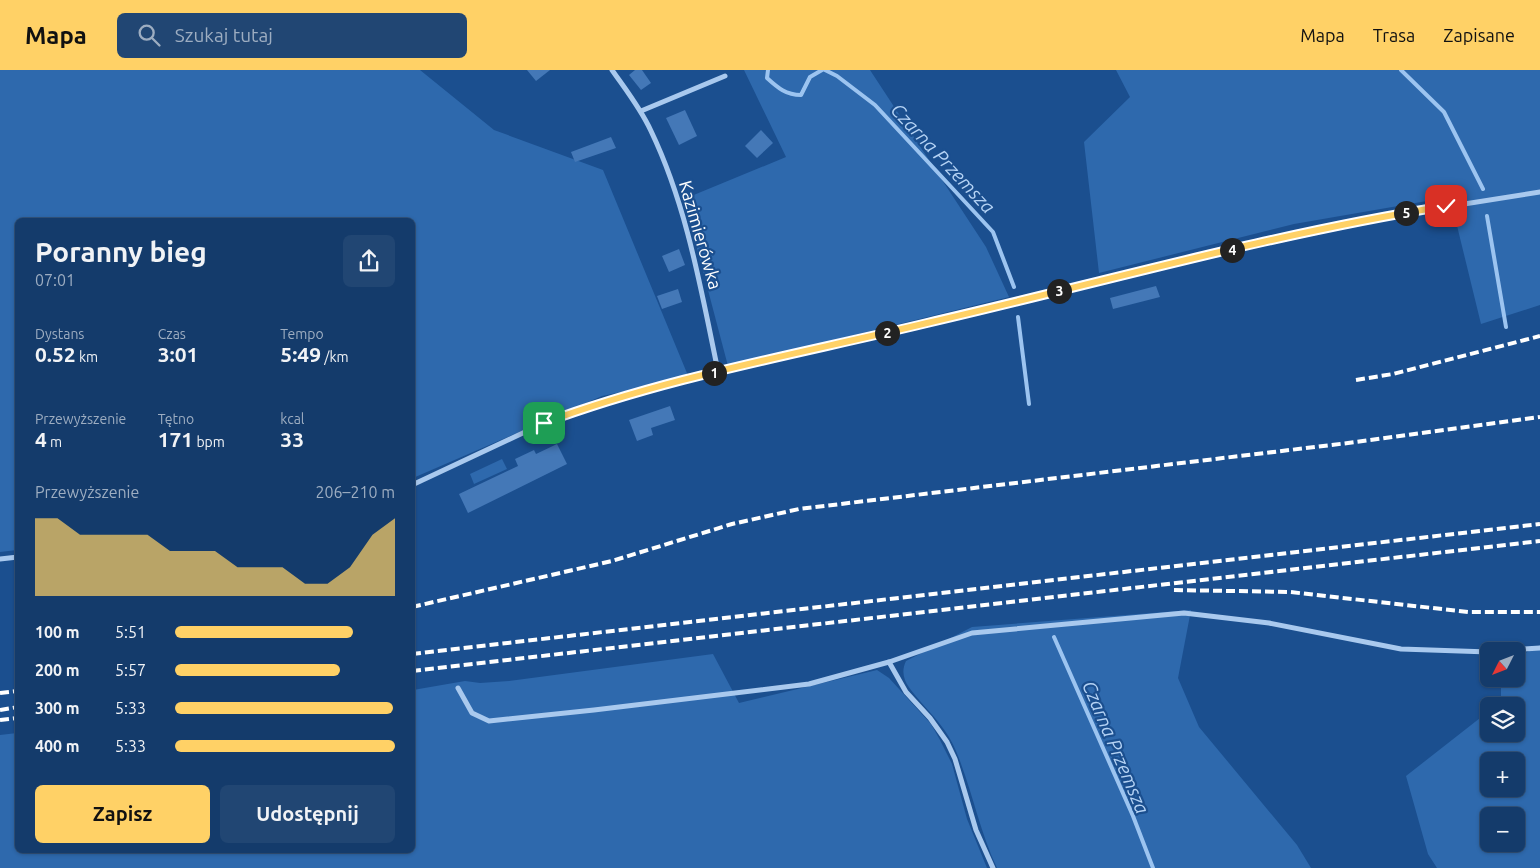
<!DOCTYPE html>
<html lang="pl">
<meta charset="utf-8">
<style>
body{margin:0;font-family:Ubuntu,sans-serif;background:#214673;color:#f1f3f6;height:100vh;display:flex;flex-direction:column;font-size:19px;white-space:nowrap}
*{box-sizing:border-box;margin:0}
p{font-size:16px;color:#9dadc1}
.icon{flex:none;width:28px;height:28px;fill:none;stroke:currentColor;stroke-width:2;stroke-linecap:round;stroke-linejoin:round}
.map{position:relative;flex:1;overflow:hidden}
.drawer{position:absolute;left:15px;top:148px;width:400px;height:635px;display:flex;flex-direction:column;background:#143b6b;border-radius:8px;box-shadow:0 1px 4px #0004,0 0 0 1px #33557e}
.drawer>*{flex:none}
.needle{width:32px;rotate:228deg}
.buttons{position:absolute;left:1480px;top:572px;display:grid;gap:10px}
.buttons a{display:grid;place-items:center;width:45px;height:45px;border-radius:8px;background:#143b6b;box-shadow:0 1px 4px #0004,0 0 0 1px #33557e;font-size:25px}
.pin{position:absolute;display:grid;place-items:center;width:42px;height:42px;color:#fff;margin:-21px;border-radius:10px;box-shadow:0 2px 8px #0006}
.km{position:absolute;width:25px;height:25px;margin:-12px;border-radius:50%;background:#222;color:#fff;font-size:14px;line-height:25px;text-align:center}
.round{display:grid;place-items:center;flex:none;width:52px;height:52px;border-radius:8px;background:#214673}
.summary{display:flex;align-items:center;justify-content:space-between;height:85px;padding:0 20px}
h1{font-size:28px;font-weight:700;line-height:38px}
.stats{display:grid;grid-template-columns:repeat(3,1fr);gap:8px;height:85px;padding:5px 20px}
.stats div{display:grid;align-content:center}
.stats b{font-size:21px;font-weight:700}
.stats small{font-size:14px;font-weight:400}
.stats p{font-size:14px}
.chart{height:140px;padding:10px 20px}
.chart p{display:flex;justify-content:space-between}
.chart svg{width:100%;height:90px;margin-top:5px;fill:#ffd166;opacity:.7}
.primary-button{display:flex;gap:10px;margin-top:auto;padding:10px 20px}
.primary-button a{flex:1;height:58px;border-radius:8px;background:#ffd166;color:#111;font-size:20px;font-weight:700;line-height:58px;text-align:center}
.primary-button a+a{background:#214673;color:#f1f3f6}
ul{padding:0 20px;list-style:none;font-size:16px}
li{display:grid;grid-template-columns:80px 60px 1fr;align-items:center;height:38px}
li i{height:12px;border-radius:6px;background:#ffd166}
header{display:flex;align-items:center;gap:30px;box-sizing:border-box;height:70px;padding:0 25px;background:#ffd166;color:#111}
header strong{font-size:24px}
nav{display:flex;gap:28px;margin-inline-start:auto;font-size:18px}
.search{width:350px;height:45px;background:#214673;display:flex;align-items:center;gap:12px;box-sizing:border-box;padding:0 18px;border-radius:8px;color:#9dadc1;font-size:19px}
.map>svg:first-child{display:block}
.green{fill:#2e69ad;fill-rule:evenodd}
.lines{fill:none;stroke-linecap:round;stroke-linejoin:round}
.stream{stroke:#9cc4f0;stroke-width:4}
.building{fill:#4478b7}
.street{stroke:#a9c9ee;stroke-width:5}
.rail{stroke:#fff;stroke-width:4;stroke-dasharray:9 4;stroke-linecap:butt}
.route-casing{stroke:#fff;stroke-width:10}
.route{stroke:#ffd166;stroke-width:6}
.labels{text-anchor:middle;stroke-width:4.5;stroke-linejoin:round;paint-order:stroke}
.street-label{font-size:18px;fill:#fff;stroke:#1b4f8f}
.water-label{font-size:19px;font-style:italic;fill:#b5d3f5;stroke:#1b4f8f}
</style>
<header>
<strong>Mapa</strong>
<div class="search"><svg class="icon" aria-label="search" viewBox="0 0 24 24"><circle cx="10" cy="10" r="6"/><path d="M15 15l6 6"/></svg>Szukaj tutaj</div>
<nav><a>Mapa</a><a>Trasa</a><a>Zapisane</a></nav>
</header>
<div class="map">
<svg width="1540" height="798" viewBox="0 0 1540 798">
<rect width="100%" height="100%" fill="#1b4f8f"/>
<g class="green">
<polygon points="0,0 420,0 494,60 603,100 689,308 602,326 413,408 412,150 18,150 17,480 0,482"/>
<polygon points="744,0 870,0 986,177 1009,227 728,296 684,129 786,87"/>
<polygon points="1116,0 1540,0 1540,235 1481,254 1450,127 1294,154 1099,203 1084,72 1130,27"/>
<polygon points="502,389 507,399 474,414 470,404"/>
<path d="M 1191,540 L 1178,608 L 1199,657 L 1297,775 L 1311,798 L 997,798 C 979,760 972,719 956,681 C 948,661 934,647 920,631 C 910,619 898,608 906,591 L 972,557 Z"/>
<path d="M 1540,575 L 1540,798 L 1437,798 L 1428,784 L 1406,706 L 1489,641 L 1489,664 L 1516,664 L 1516,636 L 1495,636 L 1501,631 L 1501,609 L 1516,609 L 1516,588 ZM 1489,691 L 1516,691 L 1516,719 L 1489,719 ZM 1489,746 L 1516,746 L 1516,774 L 1489,774 Z"/>
<polygon points="713,584 739,633 877,600 889,608 931,654 940,670 952,694 967,749 987,798 0,798 0,665 17,663 18,780 412,780 413,620 465,611 480,613 509,611"/>
</g>
<g class="lines">
<g class="stream">
<path d="M 768,0 L 767,8 C 778,18 786,25 801,25 L 810,7 L 822,0"/>
<polyline points="825,0 837,6 875,35 993,162 1014,217"/>
<polyline points="1401,0 1444,42 1483,119"/>
<polyline points="1487,146 1506,257"/>
<polyline points="1018,247 1029,334"/>
<polyline points="1054,567 1133,746 1153,798"/>
</g>
</g>
<g class="building">
<polygon points="527,0 550,0 536,11"/>
<polygon points="635,0 642,0 651,13 641,20 629,5"/>
<polygon points="685,40 697,66 679,75 666,48"/>
<polygon points="761,60 773,73 757,88 745,76"/>
<polygon points="611,67 616,78 575,92 571,82"/>
<polygon points="679,179 685,195 669,202 662,186"/>
<polygon points="1156,216 1160,227 1113,239 1110,228"/>
<polygon points="678,219 682,232 662,239 657,226"/>
<polygon points="670,336 675,350 651,358 653,365 637,371 629,350"/>
<polygon points="557,374 567,394 468,443 459,424 518,396 515,389 534,380 536,384"/>
</g>
<g class="lines">
<g class="street">
<path d="M 612,0 C 626,20 641,39 651,61 C 687,136 701,220 718,301"/>
<polyline points="641,41 725,6"/>
<polyline points="412,415 544,353 571,343 601,333 718,301 1196,188 1401,144 1540,122"/>
<polyline points="0,489 18,487"/>
<polyline points="1497,581 1540,578"/>
<polyline points="889,592 906,622 930,648 947,672 955,689 976,760 993,798"/>
<polyline points="458,618 472,643 489,651 594,640 809,614 889,592 972,563 1184,543 1269,553 1401,579 1489,582"/>
</g>
<g class="rail">
<polyline points="1356,310 1393,304 1540,266"/>
<polyline points="1174,520 1290,522 1468,542 1540,542"/>
<polyline points="412,537 612,491 732,454 799,439 1348,373 1540,347"/>
<polyline points="412,584 1540,454"/>
<polyline points="412,601 1540,471"/>
<polyline points="0,623 18,621"/>
<polyline points="0,640 18,637"/>
<polyline points="0,650 18,648"/>
</g>
</g>
<g class="lines">
<g class="route-casing">
<path id="route" d="M 544,353 C 667,307 799,284 927,253 C 1100,213 1271,164 1446,136"/>
</g>
<use href="#route" class="route"/>
</g>
<g class="labels">
<g class="street-label">
<text transform="translate(700 165) rotate(74)" y="6">Kazimierówka</text>
</g>
<g class="water-label">
<text transform="translate(943 88) rotate(47)" y="7">Czarna Przemsza</text>
<text transform="translate(1116 677) rotate(67)" y="7">Czarna Przemsza</text>
</g>
</g>
</svg>
<div class="buttons">
<a><svg class="needle" viewBox="-14 -14 28 28"><path d="M0-13l5 13h-10z" fill="#e53935"/><path d="M0 13l5-13h-10z" fill="#9dadc1"/></svg></a>
<a><svg class="icon" aria-label="layers" viewBox="0 0 24 24"><path d="M12 4l9 5-9 5-9-5zM3 14l9 5 9-5"/></svg></a>
<a>+</a>
<a>−</a>
</div>
<div class="pin" style="left:544px;top:353px;background:#1e9e55"><svg class="icon" aria-label="arrive" viewBox="0 0 24 24"><path d="M6 21V4h12l-3 4 3 4H6"/></svg></div>
<div class="pin" style="left:1446px;top:136px;background:#d93025"><svg class="icon" aria-label="check" viewBox="0 0 24 24"><path d="M5 12l5 5 9-10"/></svg></div>
<b class="km" style="left:714px;top:303px">1</b>
<b class="km" style="left:887px;top:263px">2</b>
<b class="km" style="left:1059px;top:221px">3</b>
<b class="km" style="left:1232px;top:180px">4</b>
<b class="km" style="left:1406px;top:143px">5</b>
<section class="drawer">
<div class="summary"><div><h1>Poranny bieg</h1><p>07:01</p></div><a class="round"><svg class="icon" aria-label="share" viewBox="0 0 24 24"><path d="M12 15V3M7 8l5-5 5 5M5 13v7h14v-7"/></svg></a></div>
<div class="stats">
<div><p>Dystans</p><b>0.52<small> km</small></b></div>
<div><p>Czas</p><b>3:01</b></div>
<div><p>Tempo</p><b>5:49<small> /km</small></b></div>
</div>
<div class="stats">
<div><p>Przewyższenie</p><b>4<small> m</small></b></div>
<div><p>Tętno</p><b>171<small> bpm</small></b></div>
<div><p>kcal</p><b>33</b></div>
</div>
<div class="chart"><p><span>Przewyższenie</span>206–210 m</p>
<svg viewBox="0 0 160 44" preserveAspectRatio="none"><path d="M0 44V6L10 6L20 14L30 14L40 14L50 14L60 22L70 22L80 22L90 30L100 30L110 30L120 38L130 38L140 30L150 14L160 6V44z"/></svg>
</div>
<ul>
<li><b>100 m</b>5:51<i style="width:81%"></i></li>
<li><b>200 m</b>5:57<i style="width:75%"></i></li>
<li><b>300 m</b>5:33<i style="width:99%"></i></li>
<li><b>400 m</b>5:33<i style="width:100%"></i></li>
</ul>
<div class="primary-button"><a>Zapisz</a><a>Udostępnij</a></div>
</section>
</div>
